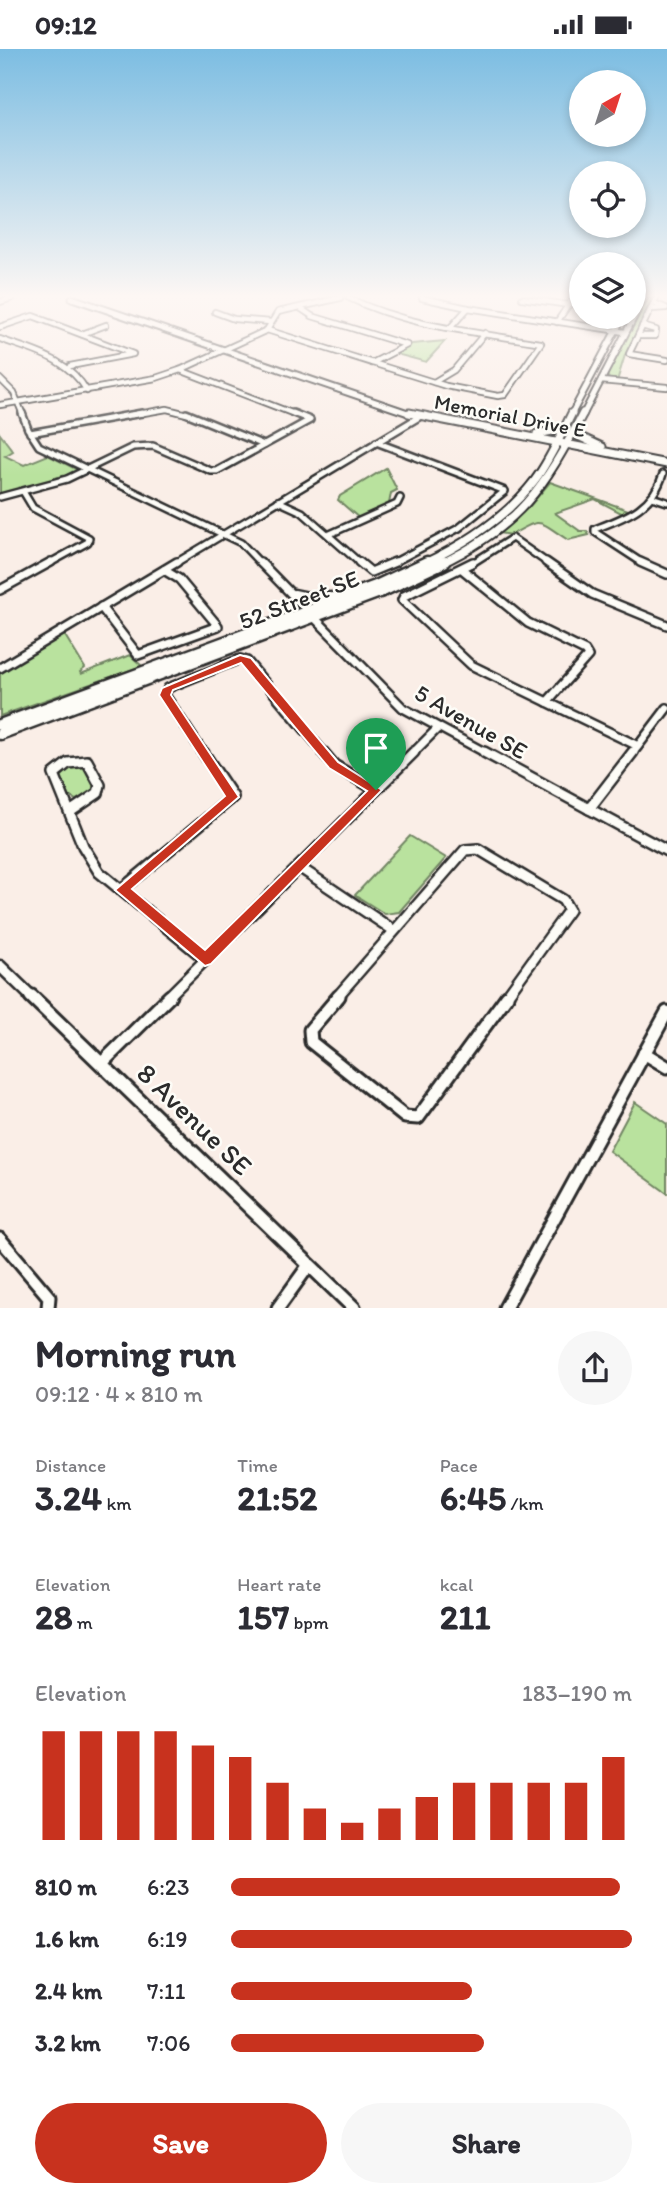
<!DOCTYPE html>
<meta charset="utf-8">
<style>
body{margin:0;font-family:Itim,sans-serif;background:#f7f7f7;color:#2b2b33;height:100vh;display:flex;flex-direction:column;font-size:26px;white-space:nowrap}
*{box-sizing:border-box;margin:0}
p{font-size:23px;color:#7c7c81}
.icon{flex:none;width:38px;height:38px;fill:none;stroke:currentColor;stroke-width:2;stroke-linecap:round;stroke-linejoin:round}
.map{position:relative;height:1259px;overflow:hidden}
.drawer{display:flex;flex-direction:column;background:#fff;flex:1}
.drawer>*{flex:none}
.needle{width:46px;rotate:39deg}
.tools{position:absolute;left:569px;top:21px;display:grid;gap:14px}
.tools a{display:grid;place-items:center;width:77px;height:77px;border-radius:50%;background:#fff;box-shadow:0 4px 10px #0003;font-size:35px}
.pin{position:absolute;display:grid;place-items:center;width:60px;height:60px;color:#fff;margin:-72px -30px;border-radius:50% 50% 50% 0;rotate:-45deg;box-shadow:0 0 7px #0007}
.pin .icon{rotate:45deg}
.round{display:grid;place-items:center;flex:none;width:74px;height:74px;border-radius:37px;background:#f7f7f7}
.summary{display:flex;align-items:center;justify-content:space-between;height:119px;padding:0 35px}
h1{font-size:38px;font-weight:700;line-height:52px}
.figures{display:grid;grid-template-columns:repeat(3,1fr);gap:10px;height:119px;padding:7px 35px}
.figures div{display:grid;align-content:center}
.figures b{font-size:35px;font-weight:700}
.figures small{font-size:19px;font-weight:400}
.figures p{font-size:19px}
.chart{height:196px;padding:14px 35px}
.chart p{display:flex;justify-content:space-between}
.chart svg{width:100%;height:126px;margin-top:7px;stroke:#c8321e;stroke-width:6}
.cta{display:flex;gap:14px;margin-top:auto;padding:14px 35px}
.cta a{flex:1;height:80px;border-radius:42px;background:#c8321e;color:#fff;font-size:28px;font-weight:700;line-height:80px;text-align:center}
.cta a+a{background:#f7f7f7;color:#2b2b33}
ul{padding:0 35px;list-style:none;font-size:23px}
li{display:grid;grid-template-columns:112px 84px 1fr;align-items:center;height:52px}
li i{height:18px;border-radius:9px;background:#c8321e}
.status{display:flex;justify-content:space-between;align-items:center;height:49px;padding:0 35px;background:#fff;direction:ltr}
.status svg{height:19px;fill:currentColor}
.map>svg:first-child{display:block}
.green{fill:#b9e29e;stroke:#728664;stroke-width:2}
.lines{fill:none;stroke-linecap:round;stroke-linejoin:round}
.minor-far4-casing{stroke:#2b2b2b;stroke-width:8}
.minor-far3-casing{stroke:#2b2b2b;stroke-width:10}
.minor-far2-casing{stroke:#2b2b2b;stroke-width:12}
.minor-far1-casing{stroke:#2b2b2b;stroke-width:14}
.minor-casing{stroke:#2b2b2b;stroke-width:17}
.tertiary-far2-casing{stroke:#2b2b2b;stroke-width:8}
.tertiary-far1-casing{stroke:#2b2b2b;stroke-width:15}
.tertiary-casing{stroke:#2b2b2b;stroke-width:18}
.secondary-far2-casing{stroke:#2b2b2b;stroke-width:9}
.secondary-far1-casing{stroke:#2b2b2b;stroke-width:11}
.secondary-casing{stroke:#2b2b2b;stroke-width:15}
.minor-far4{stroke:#fdfcf7;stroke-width:4.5}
.minor-far3{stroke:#fdfcf7;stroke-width:5}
.minor-far2{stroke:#fdfcf7;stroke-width:7}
.minor-far1{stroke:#fdfcf7;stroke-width:9}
.minor{stroke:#fdfcf7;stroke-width:11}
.tertiary-far2{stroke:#fdfcf7;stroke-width:4.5}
.tertiary-far1{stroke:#fdfcf7;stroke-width:10}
.tertiary{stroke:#fdfcf7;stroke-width:12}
.secondary-far2{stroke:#fdfcf7;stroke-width:5}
.secondary-far1{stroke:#fdfcf7;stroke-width:7}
.secondary{stroke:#fdfcf7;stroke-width:10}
.route{fill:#c8321e;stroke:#fff;stroke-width:2;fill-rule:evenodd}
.labels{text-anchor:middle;stroke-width:5;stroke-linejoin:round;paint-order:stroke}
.far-street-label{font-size:21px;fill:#2b2b2b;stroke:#fdfcf7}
.street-label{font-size:24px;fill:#2b2b2b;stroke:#fdfcf7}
.near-street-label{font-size:28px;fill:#2b2b2b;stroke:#fdfcf7}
</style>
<div class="status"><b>09:12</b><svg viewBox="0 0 49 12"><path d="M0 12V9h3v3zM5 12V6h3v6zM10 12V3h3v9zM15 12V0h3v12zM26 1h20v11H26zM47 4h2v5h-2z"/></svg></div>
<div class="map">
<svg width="667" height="1259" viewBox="0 0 667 1259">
<rect width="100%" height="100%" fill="#faeee7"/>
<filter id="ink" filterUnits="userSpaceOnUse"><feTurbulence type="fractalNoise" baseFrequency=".0143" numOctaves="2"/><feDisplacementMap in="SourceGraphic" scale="14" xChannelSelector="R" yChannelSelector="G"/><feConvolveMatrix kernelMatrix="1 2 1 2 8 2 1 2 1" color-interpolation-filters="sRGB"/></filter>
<g filter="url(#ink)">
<g class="green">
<polygon points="646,249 653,249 625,306 617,332 609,330 607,326"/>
<polygon points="445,292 426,313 396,305 412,295"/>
<polygon points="0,385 13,402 5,407 24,416 48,406 78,421 50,434 0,446"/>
<polygon points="386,419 397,441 391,444 389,455 360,470 338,451 340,447"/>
<path d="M 550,433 L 631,462 L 623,465 L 595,450 L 555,464 L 580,482 L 587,482 L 589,486 L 568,491 C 537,471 543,468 511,486 L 499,484 L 530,457 Z"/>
<polygon points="64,585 85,619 80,623 81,625 130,606 142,617 0,667 0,624"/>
<polygon points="81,716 85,719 94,738 93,743 76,751 69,747 61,728 70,717"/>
<polygon points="410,787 446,809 399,863 385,865 355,846"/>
<polygon points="635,1053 667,1075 667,1144 609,1102"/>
</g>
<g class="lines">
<g class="minor-far4-casing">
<g id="minor-far4">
<path d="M 340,249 L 278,263 L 267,281 L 446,337 L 498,347 L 505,346 L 541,294 C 477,283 408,278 349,249"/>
<polyline points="422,249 468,259 625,283"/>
<polyline points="522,249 569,256"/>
<polyline points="656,249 629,305 667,311"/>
<polyline points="300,259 312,267 407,296 372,314"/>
<polyline points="651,260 666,259 654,254"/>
<polyline points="215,263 234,270 271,273"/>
<polyline points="557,273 573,249"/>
<polyline points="0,278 33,267 133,305 70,317"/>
<polyline points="451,278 468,259"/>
<polyline points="82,285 106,276"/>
<polyline points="638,287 655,287 656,281 642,277"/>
<path d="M 0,290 C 33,302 68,309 87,342"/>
<polyline points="180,321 297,366"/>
<polyline points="0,330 14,344 23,366"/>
<polyline points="601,332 667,338"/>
<polyline points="434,333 454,321 485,284"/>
<polyline points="0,356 156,329 180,321 267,281"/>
<polyline points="132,366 167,360 191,366"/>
</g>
</g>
<g class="minor-far3-casing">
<g id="minor-far3">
<polyline points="22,364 28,380 39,397 241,494 261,515"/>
<polyline points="186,364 264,396"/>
<polyline points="30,384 142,364"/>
<polyline points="376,393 505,442 459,479 391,515"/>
<polyline points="24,444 33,459 89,489 88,493 48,515"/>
<polyline points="0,448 67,430 133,398 153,397 211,422 217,422 310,371 293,364"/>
<polyline points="655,449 667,453"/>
<polyline points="278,452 302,463 361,515"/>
<polyline points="330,485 397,455 400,449"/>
<polyline points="174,515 419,368"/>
<polyline points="471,515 512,489 549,515"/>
<path d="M 644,515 L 595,483 L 595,480 C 626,468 653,459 663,425"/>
</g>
</g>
<g class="minor-far2-casing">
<g id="minor-far2">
<polyline points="260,513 403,659 488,705"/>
<polyline points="359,513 371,523 395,513"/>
<polyline points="473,513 404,547 402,551 471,616 638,697"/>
<polyline points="546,513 592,545 667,576"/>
<polyline points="640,513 667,525"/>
<polyline points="462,520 528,574 585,602 588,607 547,653"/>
<polyline points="0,541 51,513"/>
<polyline points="101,558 138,606 218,577 179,530 164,521"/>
<polyline points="0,619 177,513"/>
<polyline points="204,705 165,646 168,639 240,610 247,612 325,705"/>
<polyline points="412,705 438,679"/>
<polyline points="632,705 667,659"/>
</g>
</g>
<g class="minor-far1-casing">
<g id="minor-far1">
<polyline points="323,703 334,716 376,741"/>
<polyline points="484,703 667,802"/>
<polyline points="589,760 633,703"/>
<polyline points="70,763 98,744 100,736 87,712 68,714 54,725 83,797 99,823 205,910"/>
<polyline points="299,818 393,881"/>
<polyline points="122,840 233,748 203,703"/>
<polyline points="168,948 414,703"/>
<polyline points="337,948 465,801 478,800 563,851 569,861 506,948"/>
</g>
</g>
<g class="minor-casing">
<g id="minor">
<polyline points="339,947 310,981 311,993 405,1068 418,1069 507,947"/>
<polyline points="644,1004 667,1018"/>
<polyline points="102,1014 170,947"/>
<polyline points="0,1190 49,1248 48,1259"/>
<polyline points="278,1259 309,1216"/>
<polyline points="505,1259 667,963"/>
</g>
</g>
<g class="tertiary-far2-casing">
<polyline id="tertiary-far2" points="0,253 12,249"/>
</g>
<g class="tertiary-far1-casing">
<polyline id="tertiary-far1" points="0,917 32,948"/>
</g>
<g class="tertiary-casing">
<polyline id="tertiary" points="31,947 354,1259"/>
</g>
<g class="secondary-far2-casing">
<g id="secondary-far2">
<polyline points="72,249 414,366"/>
<polyline points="571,366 623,268"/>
<polyline points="583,366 644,249"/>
</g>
</g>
<g class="secondary-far1-casing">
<g id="secondary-far1">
<polyline points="409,364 667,415"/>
<polyline points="572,384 602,398"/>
<polyline points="537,385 563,380"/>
<path d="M 423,515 C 465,495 507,468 535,431 C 550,411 561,386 572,364"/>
<path d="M 440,515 C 518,478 545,438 583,364"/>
</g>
</g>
<g class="secondary-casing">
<g id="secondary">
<polyline points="294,546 313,550 333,549"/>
<polyline points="0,676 376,537 427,513"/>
<polyline points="0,685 385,541 444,513"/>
</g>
</g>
<use href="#minor-far4" class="minor-far4"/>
<use href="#minor-far3" class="minor-far3"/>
<use href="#minor-far2" class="minor-far2"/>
<use href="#minor-far1" class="minor-far1"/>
<use href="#minor" class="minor"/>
<use href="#tertiary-far2" class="tertiary-far2"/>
<use href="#tertiary-far1" class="tertiary-far1"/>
<use href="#tertiary" class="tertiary"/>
<use href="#secondary-far2" class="secondary-far2"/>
<use href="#secondary-far1" class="secondary-far1"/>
<use href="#secondary" class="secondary"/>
</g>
</g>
<linearGradient id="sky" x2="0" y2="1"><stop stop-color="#7cbde2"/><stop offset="0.58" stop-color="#fdf7f4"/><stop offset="1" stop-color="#fdf7f4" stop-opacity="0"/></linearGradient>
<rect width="667" height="426" fill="url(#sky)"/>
<path class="route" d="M 240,606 L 251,609 L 338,713 L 382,741 L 211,915 L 205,917 L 115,841 L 225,747 L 159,646 L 162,639 ZM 241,614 L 329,719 L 367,742 L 205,901 L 132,840 L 239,748 L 171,646 L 173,641 Z"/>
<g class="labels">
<g class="far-street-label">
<text transform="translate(510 367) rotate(11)" y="7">Memorial Drive E</text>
</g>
<g class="street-label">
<text transform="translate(299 551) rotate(-21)" y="8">52 Street SE</text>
<text transform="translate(471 673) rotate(30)" y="8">5 Avenue SE</text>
</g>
<g class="near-street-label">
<text transform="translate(195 1070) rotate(44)" y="10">8 Avenue SE</text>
</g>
</g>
</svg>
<div class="tools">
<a><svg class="needle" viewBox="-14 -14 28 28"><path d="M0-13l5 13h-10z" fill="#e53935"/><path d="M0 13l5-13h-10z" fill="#7c7c81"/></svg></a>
<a><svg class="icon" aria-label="locate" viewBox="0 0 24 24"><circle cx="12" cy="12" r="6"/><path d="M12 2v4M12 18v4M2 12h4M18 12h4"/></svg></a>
<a><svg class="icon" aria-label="layers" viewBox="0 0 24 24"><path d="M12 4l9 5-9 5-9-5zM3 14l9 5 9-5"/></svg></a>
</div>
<div class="pin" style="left:376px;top:741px;background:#1e9e55"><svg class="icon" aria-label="arrive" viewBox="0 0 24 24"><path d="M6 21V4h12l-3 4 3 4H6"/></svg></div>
</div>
<section class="drawer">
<div class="summary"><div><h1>Morning run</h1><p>09:12 · 4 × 810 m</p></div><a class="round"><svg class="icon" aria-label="share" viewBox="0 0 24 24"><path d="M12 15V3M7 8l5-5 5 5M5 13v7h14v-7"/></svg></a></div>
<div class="figures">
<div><p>Distance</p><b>3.24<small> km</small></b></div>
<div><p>Time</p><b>21:52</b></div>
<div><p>Pace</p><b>6:45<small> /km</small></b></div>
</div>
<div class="figures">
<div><p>Elevation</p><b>28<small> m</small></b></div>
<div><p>Heart rate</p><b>157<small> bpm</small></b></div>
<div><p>kcal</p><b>211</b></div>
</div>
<div class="chart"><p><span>Elevation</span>183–190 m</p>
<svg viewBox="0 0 160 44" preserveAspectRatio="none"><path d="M5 44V6M15 44V6M25 44V6M35 44V6M45 44V11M55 44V15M65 44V24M75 44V33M85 44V38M95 44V33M105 44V29M115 44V24M125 44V24M135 44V24M145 44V24M155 44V15"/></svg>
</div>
<ul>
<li><b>810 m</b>6:23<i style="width:97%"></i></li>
<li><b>1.6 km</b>6:19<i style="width:100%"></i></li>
<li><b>2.4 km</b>7:11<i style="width:60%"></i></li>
<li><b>3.2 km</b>7:06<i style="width:63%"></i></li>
</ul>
<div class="cta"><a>Save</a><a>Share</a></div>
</section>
